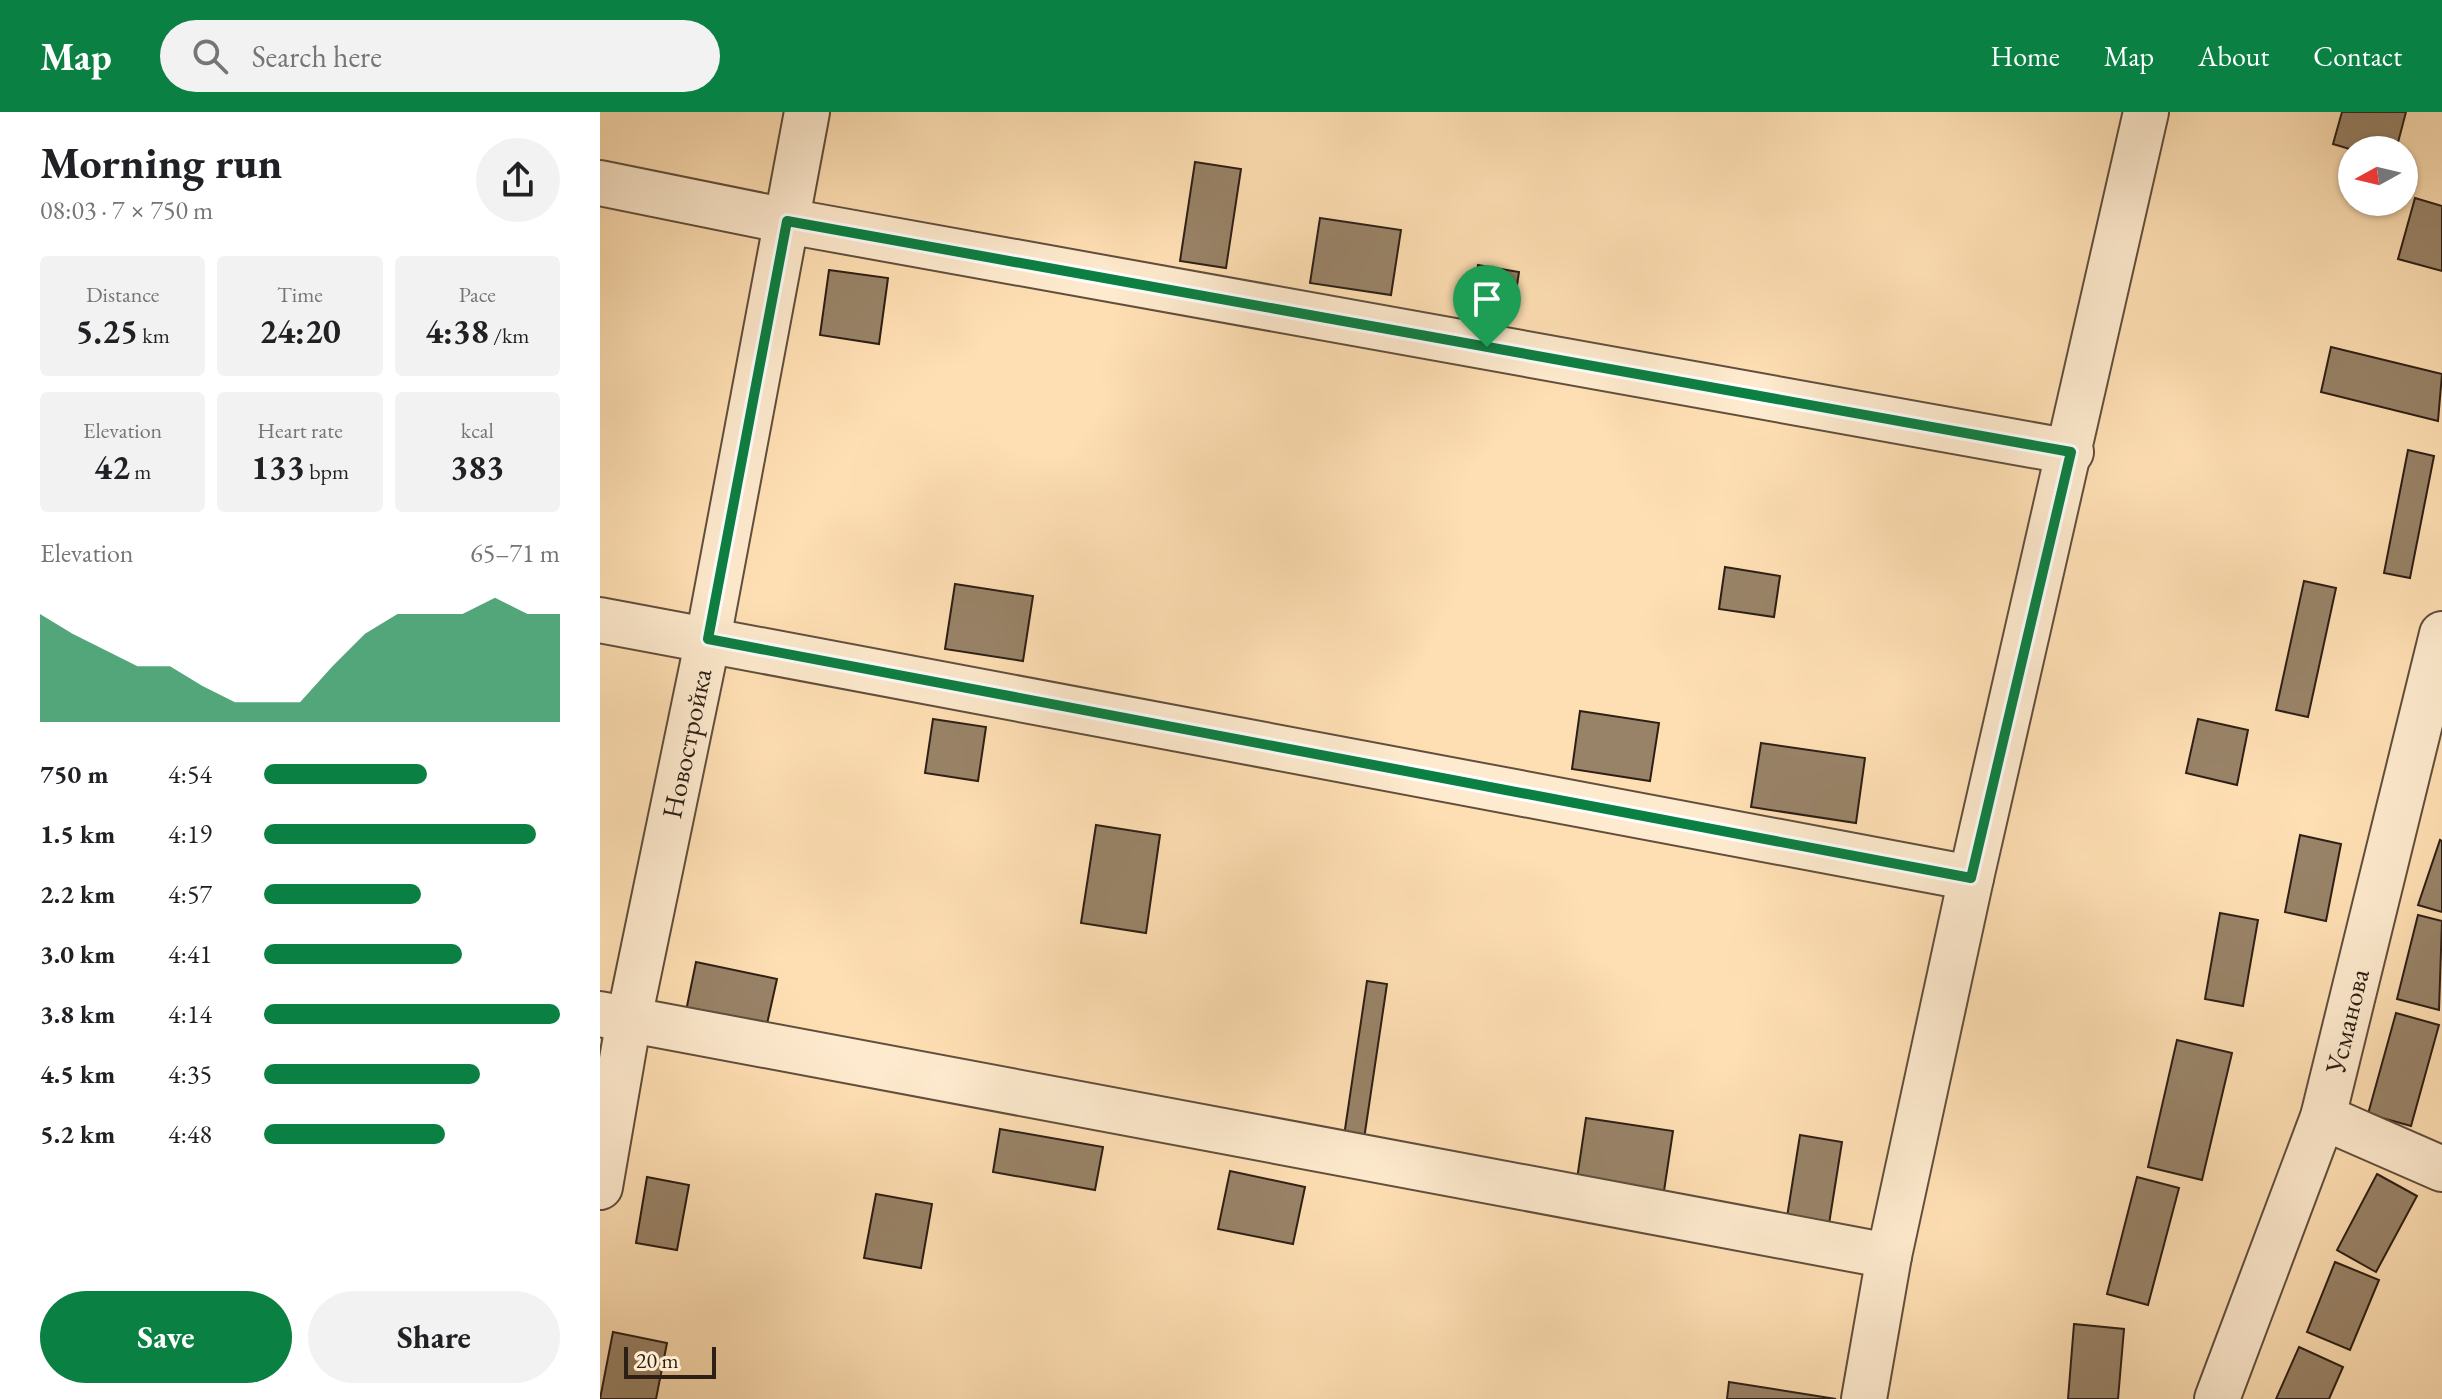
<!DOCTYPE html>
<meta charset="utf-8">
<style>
body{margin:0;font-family:"EB Garamond",serif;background:#f2f2f2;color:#202124;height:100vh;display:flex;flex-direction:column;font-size:30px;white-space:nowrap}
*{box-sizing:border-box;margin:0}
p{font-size:26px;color:#757577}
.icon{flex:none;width:44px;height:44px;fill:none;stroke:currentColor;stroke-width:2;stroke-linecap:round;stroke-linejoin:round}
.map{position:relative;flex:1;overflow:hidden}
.details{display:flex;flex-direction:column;background:#fff;width:600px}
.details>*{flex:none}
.needle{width:52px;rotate:262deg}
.fabs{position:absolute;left:1738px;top:24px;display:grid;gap:16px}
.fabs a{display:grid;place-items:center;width:80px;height:80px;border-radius:50%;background:#fff;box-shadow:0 2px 6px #0004;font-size:40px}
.scale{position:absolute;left:24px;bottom:20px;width:92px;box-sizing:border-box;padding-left:8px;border:4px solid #2c1f16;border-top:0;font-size:22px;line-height:28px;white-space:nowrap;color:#2c1f16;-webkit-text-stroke:6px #feeace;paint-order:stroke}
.pin{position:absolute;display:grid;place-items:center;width:68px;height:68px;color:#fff;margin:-82px -34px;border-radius:50% 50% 50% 0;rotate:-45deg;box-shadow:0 0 8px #0007}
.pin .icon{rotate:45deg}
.round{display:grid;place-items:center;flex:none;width:84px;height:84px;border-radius:42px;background:#f2f2f2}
.summary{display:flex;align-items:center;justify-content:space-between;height:136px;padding:0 40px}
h1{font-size:44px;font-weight:700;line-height:60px}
.metrics{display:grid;grid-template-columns:repeat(3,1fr);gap:12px;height:136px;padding:8px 40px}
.metrics div{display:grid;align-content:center;border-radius:8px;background:#f2f2f2;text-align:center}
.metrics b{font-size:34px;font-weight:700}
.metrics small{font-size:22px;font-weight:400}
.metrics p{font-size:22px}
.chart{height:224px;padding:16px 40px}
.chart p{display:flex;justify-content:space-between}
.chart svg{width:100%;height:144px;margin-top:8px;fill:#0b8043;opacity:.7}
.primary-button{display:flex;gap:16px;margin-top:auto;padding:16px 40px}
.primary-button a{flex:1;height:92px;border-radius:48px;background:#0b8043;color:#fff;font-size:32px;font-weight:700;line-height:92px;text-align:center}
.primary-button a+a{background:#f2f2f2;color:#202124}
ul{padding:0 40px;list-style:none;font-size:26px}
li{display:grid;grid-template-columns:128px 96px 1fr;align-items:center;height:60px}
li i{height:20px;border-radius:10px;background:#0b8043}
header{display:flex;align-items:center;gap:48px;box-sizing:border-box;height:112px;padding:0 40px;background:#0b8043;color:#fff}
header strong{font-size:38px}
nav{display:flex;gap:44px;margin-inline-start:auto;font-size:28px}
.search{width:560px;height:72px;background:#f2f2f2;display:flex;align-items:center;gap:20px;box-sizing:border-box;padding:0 28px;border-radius:44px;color:#757577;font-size:30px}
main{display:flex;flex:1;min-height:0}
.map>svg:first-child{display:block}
.building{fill:#998368;stroke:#2c1f16;stroke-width:2}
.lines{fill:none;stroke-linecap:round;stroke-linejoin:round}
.minor-casing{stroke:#604f3d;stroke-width:48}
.minor{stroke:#feeace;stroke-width:44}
.route-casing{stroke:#fff;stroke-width:16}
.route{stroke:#0b8043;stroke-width:10}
.labels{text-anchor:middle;stroke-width:6;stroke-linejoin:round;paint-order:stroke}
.street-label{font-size:28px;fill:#2c1f16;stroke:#feeace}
</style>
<header>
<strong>Map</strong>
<div class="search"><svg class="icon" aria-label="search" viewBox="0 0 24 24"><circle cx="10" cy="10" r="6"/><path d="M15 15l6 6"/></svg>Search here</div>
<nav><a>Home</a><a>Map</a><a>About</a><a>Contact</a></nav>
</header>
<main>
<section class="details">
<div class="summary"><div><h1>Morning run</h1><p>08:03 · 7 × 750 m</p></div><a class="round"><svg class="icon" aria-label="share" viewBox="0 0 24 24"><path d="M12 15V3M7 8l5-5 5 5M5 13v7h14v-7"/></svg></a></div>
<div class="metrics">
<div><p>Distance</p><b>5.25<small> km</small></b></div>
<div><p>Time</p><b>24:20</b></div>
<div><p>Pace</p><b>4:38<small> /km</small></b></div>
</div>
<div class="metrics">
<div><p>Elevation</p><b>42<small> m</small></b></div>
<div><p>Heart rate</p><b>133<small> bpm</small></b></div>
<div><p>kcal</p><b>383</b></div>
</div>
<div class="chart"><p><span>Elevation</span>65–71 m</p>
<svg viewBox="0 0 160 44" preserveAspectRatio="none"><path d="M0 44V11L10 17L20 22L30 27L40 27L50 33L60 38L70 38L80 38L90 27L100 17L110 11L120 11L130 11L140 6L150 11L160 11V44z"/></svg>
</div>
<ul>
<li><b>750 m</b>4:54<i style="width:55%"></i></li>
<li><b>1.5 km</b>4:19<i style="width:92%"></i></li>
<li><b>2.2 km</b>4:57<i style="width:53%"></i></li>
<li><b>3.0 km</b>4:41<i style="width:67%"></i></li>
<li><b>3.8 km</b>4:14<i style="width:100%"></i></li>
<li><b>4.5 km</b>4:35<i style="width:73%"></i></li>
<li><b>5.2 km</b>4:48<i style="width:61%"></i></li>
</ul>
<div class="primary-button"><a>Save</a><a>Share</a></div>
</section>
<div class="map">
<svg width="1842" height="1287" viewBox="0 0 1842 1287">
<rect width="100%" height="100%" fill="#fedfb3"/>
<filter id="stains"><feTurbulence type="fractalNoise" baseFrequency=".0025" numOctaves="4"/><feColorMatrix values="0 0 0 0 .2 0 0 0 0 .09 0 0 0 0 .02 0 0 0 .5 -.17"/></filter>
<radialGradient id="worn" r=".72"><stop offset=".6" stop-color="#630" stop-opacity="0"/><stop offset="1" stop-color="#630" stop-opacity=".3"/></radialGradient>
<g class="building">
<polygon points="1742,0 1806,0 1796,38 1753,38 1733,32"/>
<polygon points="595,50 641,57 626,156 580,149"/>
<polygon points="1815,86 1842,94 1842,159 1798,147"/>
<polygon points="720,106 801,118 791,183 710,171"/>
<polygon points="878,153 919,160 912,206 871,199"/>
<polygon points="229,158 288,166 279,232 220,223"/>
<polygon points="1731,235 1842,262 1838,309 1721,280"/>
<polygon points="1808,338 1834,344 1810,466 1784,461"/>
<polygon points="1125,455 1180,464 1174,505 1119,497"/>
<polygon points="1704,469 1736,476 1708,605 1676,598"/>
<polygon points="355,472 433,484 423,549 345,537"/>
<polygon points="980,599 1059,611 1050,669 972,657"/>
<polygon points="333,607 386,615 378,669 325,661"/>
<polygon points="1598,607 1648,618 1637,673 1586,661"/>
<polygon points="1161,631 1265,646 1256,711 1151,695"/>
<polygon points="496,713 560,723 546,821 481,811"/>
<polygon points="1700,723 1741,732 1726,809 1685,800"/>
<polygon points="1840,728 1842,729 1842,800 1818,793"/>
<polygon points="1620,801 1658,808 1643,894 1605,887"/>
<polygon points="1818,803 1842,809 1839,898 1797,887"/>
<polygon points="96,850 177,867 165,921 85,904"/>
<polygon points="767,869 787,872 764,1027 744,1024"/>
<polygon points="1796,901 1839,913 1811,1014 1768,1002"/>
<polygon points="1577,928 1632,941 1602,1068 1548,1055"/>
<polygon points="986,1006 1073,1019 1064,1079 977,1067"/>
<polygon points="400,1017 503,1035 495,1078 393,1060"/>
<polygon points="1200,1023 1242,1030 1229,1112 1187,1105"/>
<polygon points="630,1059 705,1075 693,1132 618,1117"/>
<polygon points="1777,1062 1817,1084 1776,1160 1737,1138"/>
<polygon points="47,1065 89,1073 77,1138 36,1131"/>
<polygon points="1537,1065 1579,1076 1548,1193 1507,1182"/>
<polygon points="276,1082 332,1092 321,1156 264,1146"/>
<polygon points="1735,1150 1779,1168 1750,1238 1707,1220"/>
<polygon points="1474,1212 1524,1217 1518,1287 1468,1287"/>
<polygon points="13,1220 67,1231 56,1287 0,1287"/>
<polygon points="1699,1235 1743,1255 1729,1287 1676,1287"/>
<polygon points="1129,1270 1236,1287 1127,1287"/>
</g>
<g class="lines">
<g class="minor-casing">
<g id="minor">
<polyline points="0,71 187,109 1471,340"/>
<polyline points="0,508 1371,766"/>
<polyline points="0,902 1289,1144"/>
<polyline points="1723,1005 1842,1057"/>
<path id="s1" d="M 0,1075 L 29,907 L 108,527 L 207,0"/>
<polyline points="1264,1287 1289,1144 1371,766 1546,0"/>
<path id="s2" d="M 1617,1287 L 1723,1005 L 1842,522"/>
</g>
</g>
<use href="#minor" class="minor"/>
</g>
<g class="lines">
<g class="route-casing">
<polygon id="route" points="187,109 1471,340 1371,766 108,527"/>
</g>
<use href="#route" class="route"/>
</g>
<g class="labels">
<g class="street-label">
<text dy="10" stroke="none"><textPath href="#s1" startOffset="452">Новостройка</textPath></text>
<text dy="10" stroke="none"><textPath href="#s2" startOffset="400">Усманова</textPath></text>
</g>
</g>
<rect width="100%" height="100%" filter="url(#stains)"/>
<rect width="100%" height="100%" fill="url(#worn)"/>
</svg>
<div class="fabs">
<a><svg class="needle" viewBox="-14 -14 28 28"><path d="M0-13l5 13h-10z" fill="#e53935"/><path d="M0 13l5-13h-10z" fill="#757577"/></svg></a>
</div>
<div class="scale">20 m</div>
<div class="pin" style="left:887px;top:235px;background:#1e9e55"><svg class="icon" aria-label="arrive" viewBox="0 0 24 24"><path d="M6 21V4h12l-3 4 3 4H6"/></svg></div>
</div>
</main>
